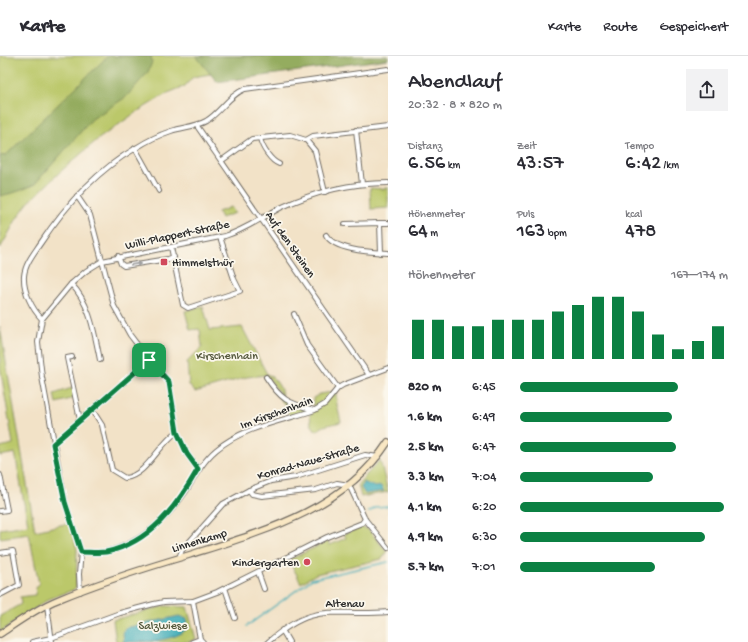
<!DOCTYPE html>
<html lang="de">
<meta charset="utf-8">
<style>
body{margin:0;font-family:"Gochi Hand",sans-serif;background:#f2f2f3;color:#2b2b33;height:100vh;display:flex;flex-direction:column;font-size:15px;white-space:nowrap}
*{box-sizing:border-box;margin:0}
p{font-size:13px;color:#7c7c81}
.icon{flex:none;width:22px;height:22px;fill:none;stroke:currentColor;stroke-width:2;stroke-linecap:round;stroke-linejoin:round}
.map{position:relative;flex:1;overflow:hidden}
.side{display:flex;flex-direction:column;background:#fff;width:360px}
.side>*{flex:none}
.pin{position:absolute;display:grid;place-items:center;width:34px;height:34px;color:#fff;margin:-17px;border-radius:8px;box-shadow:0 2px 6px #0006}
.round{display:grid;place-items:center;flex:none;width:42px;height:42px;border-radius:0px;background:#f2f2f3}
.headline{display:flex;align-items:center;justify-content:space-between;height:68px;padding:0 20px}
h1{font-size:22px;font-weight:600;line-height:30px}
.stats{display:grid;grid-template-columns:repeat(3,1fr);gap:6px;height:68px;padding:4px 20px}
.stats div{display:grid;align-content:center}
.stats b{font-size:20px;font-weight:600}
.stats small{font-size:11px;font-weight:400}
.stats p{font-size:11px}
.chart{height:112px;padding:8px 20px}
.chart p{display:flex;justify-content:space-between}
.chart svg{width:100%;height:72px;margin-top:4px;stroke:#0b8043;stroke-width:6}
ul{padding:0 20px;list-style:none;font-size:13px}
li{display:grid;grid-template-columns:64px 48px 1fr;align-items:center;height:30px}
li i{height:10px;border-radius:5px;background:#0b8043}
header{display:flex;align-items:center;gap:24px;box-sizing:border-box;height:56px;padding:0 20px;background:#fff;border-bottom:1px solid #e1e1e2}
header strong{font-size:19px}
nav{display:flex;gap:22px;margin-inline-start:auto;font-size:14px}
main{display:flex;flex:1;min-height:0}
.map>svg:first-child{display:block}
.green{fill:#bbc86a;stroke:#737a4a}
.forest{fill:#94ac5e;stroke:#606c44}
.water{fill:#3cacb8;stroke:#346c72}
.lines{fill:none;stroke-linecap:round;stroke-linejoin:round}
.stream{stroke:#3cacb8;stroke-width:1.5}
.street-casing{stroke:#716b62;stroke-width:6}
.secondary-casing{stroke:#716b62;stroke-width:8}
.street{stroke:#fff;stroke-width:4}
.secondary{stroke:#f9e7c3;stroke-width:5.5}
.oneway{fill:#a0a0a0}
.route-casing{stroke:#fff;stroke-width:8}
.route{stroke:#0b8043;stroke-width:5}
.poi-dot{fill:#d1495b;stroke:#fbf7ec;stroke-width:1.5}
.labels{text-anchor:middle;stroke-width:3.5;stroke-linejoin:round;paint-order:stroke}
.street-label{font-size:12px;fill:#2b2b2b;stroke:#fbf7ec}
.poi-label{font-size:12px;fill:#2b2b2b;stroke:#fbf7ec;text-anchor:start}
.park-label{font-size:12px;fill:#565a3e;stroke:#fbf7ec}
</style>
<header>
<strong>Karte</strong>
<nav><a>Karte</a><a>Route</a><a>Gespeichert</a></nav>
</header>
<main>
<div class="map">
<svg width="388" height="586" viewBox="0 0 388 586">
<rect width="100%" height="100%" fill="#fbf7ec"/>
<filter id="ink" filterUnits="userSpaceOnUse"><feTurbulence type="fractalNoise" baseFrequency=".025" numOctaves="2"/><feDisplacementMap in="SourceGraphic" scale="8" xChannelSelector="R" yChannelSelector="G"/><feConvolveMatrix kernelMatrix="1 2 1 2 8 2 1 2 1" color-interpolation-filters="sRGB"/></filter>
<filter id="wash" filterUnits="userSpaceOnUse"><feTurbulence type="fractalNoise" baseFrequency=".012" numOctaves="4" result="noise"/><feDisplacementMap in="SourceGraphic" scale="16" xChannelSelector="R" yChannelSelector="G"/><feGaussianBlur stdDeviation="0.9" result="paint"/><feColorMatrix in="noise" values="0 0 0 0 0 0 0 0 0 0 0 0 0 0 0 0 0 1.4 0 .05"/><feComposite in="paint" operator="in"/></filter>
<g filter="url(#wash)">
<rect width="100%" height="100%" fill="#f2e2c7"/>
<g class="green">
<polygon points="0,0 314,0 193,21 185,30 168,37 135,57 97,84 60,116 28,147 17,162 0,193"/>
<polygon points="388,131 388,152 371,153 370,132 384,133"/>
<polygon points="231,151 235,157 221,162 218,156"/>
<path d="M 203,250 L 210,274 L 242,271 L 267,318 C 274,321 282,331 282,340 L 266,319 L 247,321 L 195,336 L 189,329 L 187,306 L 202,291 L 200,274 L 199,273 L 190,274 L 185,255 Z"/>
<polygon points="0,271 35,475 69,467 77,493 76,531 73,534 49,543 0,576 0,560 21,548 20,541 35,539 36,532 39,528 29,478 0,482 0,473 28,469 15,397 0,400 0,391 13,388 0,310"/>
<polygon points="72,332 75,342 56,347 54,338"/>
<polygon points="333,336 336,338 337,349 341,366 324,370 316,375 311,368 310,358 315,353 313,347 313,342 320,338"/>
<polygon points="278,340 294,349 311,354 289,362 288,353"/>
<polygon points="380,404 388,436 361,441 358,428"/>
<polygon points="362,471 369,474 387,496 382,503 316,518 301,527 289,504 328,485 330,489 346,482 344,478"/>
<polygon points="164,550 187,551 196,583 188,586 116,586 113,564"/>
</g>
<g class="forest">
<polygon points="108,0 151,0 152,6 148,16 126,41 92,63 34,129 16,136 0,140 0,100 6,99"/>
<polygon points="196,0 388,0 388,3 217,26"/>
</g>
<g class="water">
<polygon points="363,426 375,431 381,430 384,435 365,438 361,432"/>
<path d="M 179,560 L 187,563 L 188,571 C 178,586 142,586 124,586 L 123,577 L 125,572 Z"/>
</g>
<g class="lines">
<g class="stream">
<polyline points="369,456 377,451 388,450"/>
<polyline points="247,570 312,523 388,506"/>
</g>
</g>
</g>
<g filter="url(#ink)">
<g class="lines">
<g class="street-casing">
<g id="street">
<polyline points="197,70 369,319"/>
<polyline points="356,74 362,128"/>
<path d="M 260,82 C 262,92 271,105 279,108"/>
<polyline points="306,84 313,80 388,71"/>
<polyline points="135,92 159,135"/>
<polyline points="221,105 252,83 290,79 306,84 315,95 325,136"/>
<polyline points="77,140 90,159 114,250 130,279 149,304 169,326 177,376 187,398 198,413"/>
<polyline points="380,167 388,167"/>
<polyline points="345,168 380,167 381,197"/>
<path d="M 326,179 C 335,195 372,196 388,197"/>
<polyline points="171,191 183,249 188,252 240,235 234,223 220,181"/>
<polyline points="118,200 121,208 124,210 168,203 174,201"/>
<path d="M 71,228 C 90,246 95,280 100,304"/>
<polyline points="294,258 307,289 338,332"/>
<path d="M 42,263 C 32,253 23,235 24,220 C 25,208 34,197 40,188 C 65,150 96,115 136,92 C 147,85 159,79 171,75 C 183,71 195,71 206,65 C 221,56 229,39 245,33 L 388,13"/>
<polyline points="72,301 67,302 80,364"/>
<path d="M 266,321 C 281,344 288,347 314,354"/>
<path d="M 93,355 L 102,369 L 112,414 L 125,422 C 147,419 158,389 177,376"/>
<polyline points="53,388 149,304"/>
<polyline points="0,419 7,454 0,455"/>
<polyline points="249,434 252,438 262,440 316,434 337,427 349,429 365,463 388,492"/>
<path d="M 81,496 C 89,496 98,497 105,496 C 139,489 167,463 186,435 C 195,420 203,405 216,394 C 243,371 282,365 315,354 L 325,348 L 338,332 L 343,329 L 388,312"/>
<polyline points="0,497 13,495 19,529 0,539"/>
<polyline points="179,502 182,494 223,448 249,434 271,425 296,421 365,399 378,401"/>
<polyline points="258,516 264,533"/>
<polyline points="225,532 235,562"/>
<path d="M 80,536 L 79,518 L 81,496 L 65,446 L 42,321 L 38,286 L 42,263 L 71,228 L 86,215 L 102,205 L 225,180 C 245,174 261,162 280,152 C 314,136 351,127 388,127"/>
<polyline points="193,545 200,583 203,586"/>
<polyline points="47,549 52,586"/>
<polyline points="282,574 289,586"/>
<polyline points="32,586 51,582 120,557 154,548 164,546 193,545 217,536 327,481 362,467 365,463"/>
<polyline points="192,586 200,583"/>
<path d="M 268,586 C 316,544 332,561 388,556"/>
</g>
</g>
<g class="secondary-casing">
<path id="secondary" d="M 0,578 C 18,566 37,552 57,544 C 100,526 145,512 189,499 C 262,476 344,454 388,386"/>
</g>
<use href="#street" class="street"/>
<use href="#secondary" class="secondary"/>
</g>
<defs><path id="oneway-solid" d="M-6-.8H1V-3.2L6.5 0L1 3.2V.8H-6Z"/></defs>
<use class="oneway" href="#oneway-solid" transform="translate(136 208) rotate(-9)"/>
</g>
<g class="lines" filter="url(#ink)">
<g class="route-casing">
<path id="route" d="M 149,304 L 169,326 L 177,376 L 187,398 L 198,413 C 177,450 150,487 106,496 C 98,497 89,496 81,496 L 65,446 L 53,388 Z"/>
</g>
<use href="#route" class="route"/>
</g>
<g class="poi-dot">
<rect x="160" y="202" width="8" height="8" rx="2"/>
<circle cx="307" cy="506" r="4"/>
</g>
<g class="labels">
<g class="street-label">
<text transform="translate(177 178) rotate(-12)" y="4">Willi-Plappert-Straße</text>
<text transform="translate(291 188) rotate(55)" y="4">Auf den Steinen</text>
<text transform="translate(276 356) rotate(-20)" y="4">Im Kirschenhain</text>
<text transform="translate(308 405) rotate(-16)" y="4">Konrad-Naue-Straße</text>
<text transform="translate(199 484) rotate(-17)" y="4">Linnenkamp</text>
<text x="345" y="551">Altenau</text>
</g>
<g class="poi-label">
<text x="172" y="210">Himmelsthür</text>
<text x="299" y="510" text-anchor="end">Kindergarten</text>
</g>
<g class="park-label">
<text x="227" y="303">Kirschenhain</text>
<text x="163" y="573">Salzwiese</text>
</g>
</g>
</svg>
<div class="pin" style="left:149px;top:304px;background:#1e9e55"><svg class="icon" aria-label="arrive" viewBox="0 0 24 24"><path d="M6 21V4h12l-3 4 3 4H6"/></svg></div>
</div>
<section class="side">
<div class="headline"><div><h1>Abendlauf</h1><p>20:32 · 8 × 820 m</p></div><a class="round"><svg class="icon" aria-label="share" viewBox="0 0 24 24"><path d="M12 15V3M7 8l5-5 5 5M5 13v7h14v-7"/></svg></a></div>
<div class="stats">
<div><p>Distanz</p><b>6.56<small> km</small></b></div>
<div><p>Zeit</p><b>43:57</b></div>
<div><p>Tempo</p><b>6:42<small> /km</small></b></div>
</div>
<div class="stats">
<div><p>Höhenmeter</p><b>64<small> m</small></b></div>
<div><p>Puls</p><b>163<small> bpm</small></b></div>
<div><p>kcal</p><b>478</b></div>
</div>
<div class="chart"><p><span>Höhenmeter</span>167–174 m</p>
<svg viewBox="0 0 160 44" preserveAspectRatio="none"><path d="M5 44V20M15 44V20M25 44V24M35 44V24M45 44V20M55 44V20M65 44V20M75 44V15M85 44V11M95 44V6M105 44V6M115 44V15M125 44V29M135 44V38M145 44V33M155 44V24"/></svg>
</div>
<ul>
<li><b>820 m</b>6:45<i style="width:76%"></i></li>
<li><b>1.6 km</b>6:49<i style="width:73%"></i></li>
<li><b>2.5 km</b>6:47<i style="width:75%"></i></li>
<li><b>3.3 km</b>7:04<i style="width:64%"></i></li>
<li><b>4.1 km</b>6:20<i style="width:98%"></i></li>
<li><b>4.9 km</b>6:30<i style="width:89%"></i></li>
<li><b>5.7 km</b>7:01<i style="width:65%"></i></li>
</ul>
</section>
</main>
